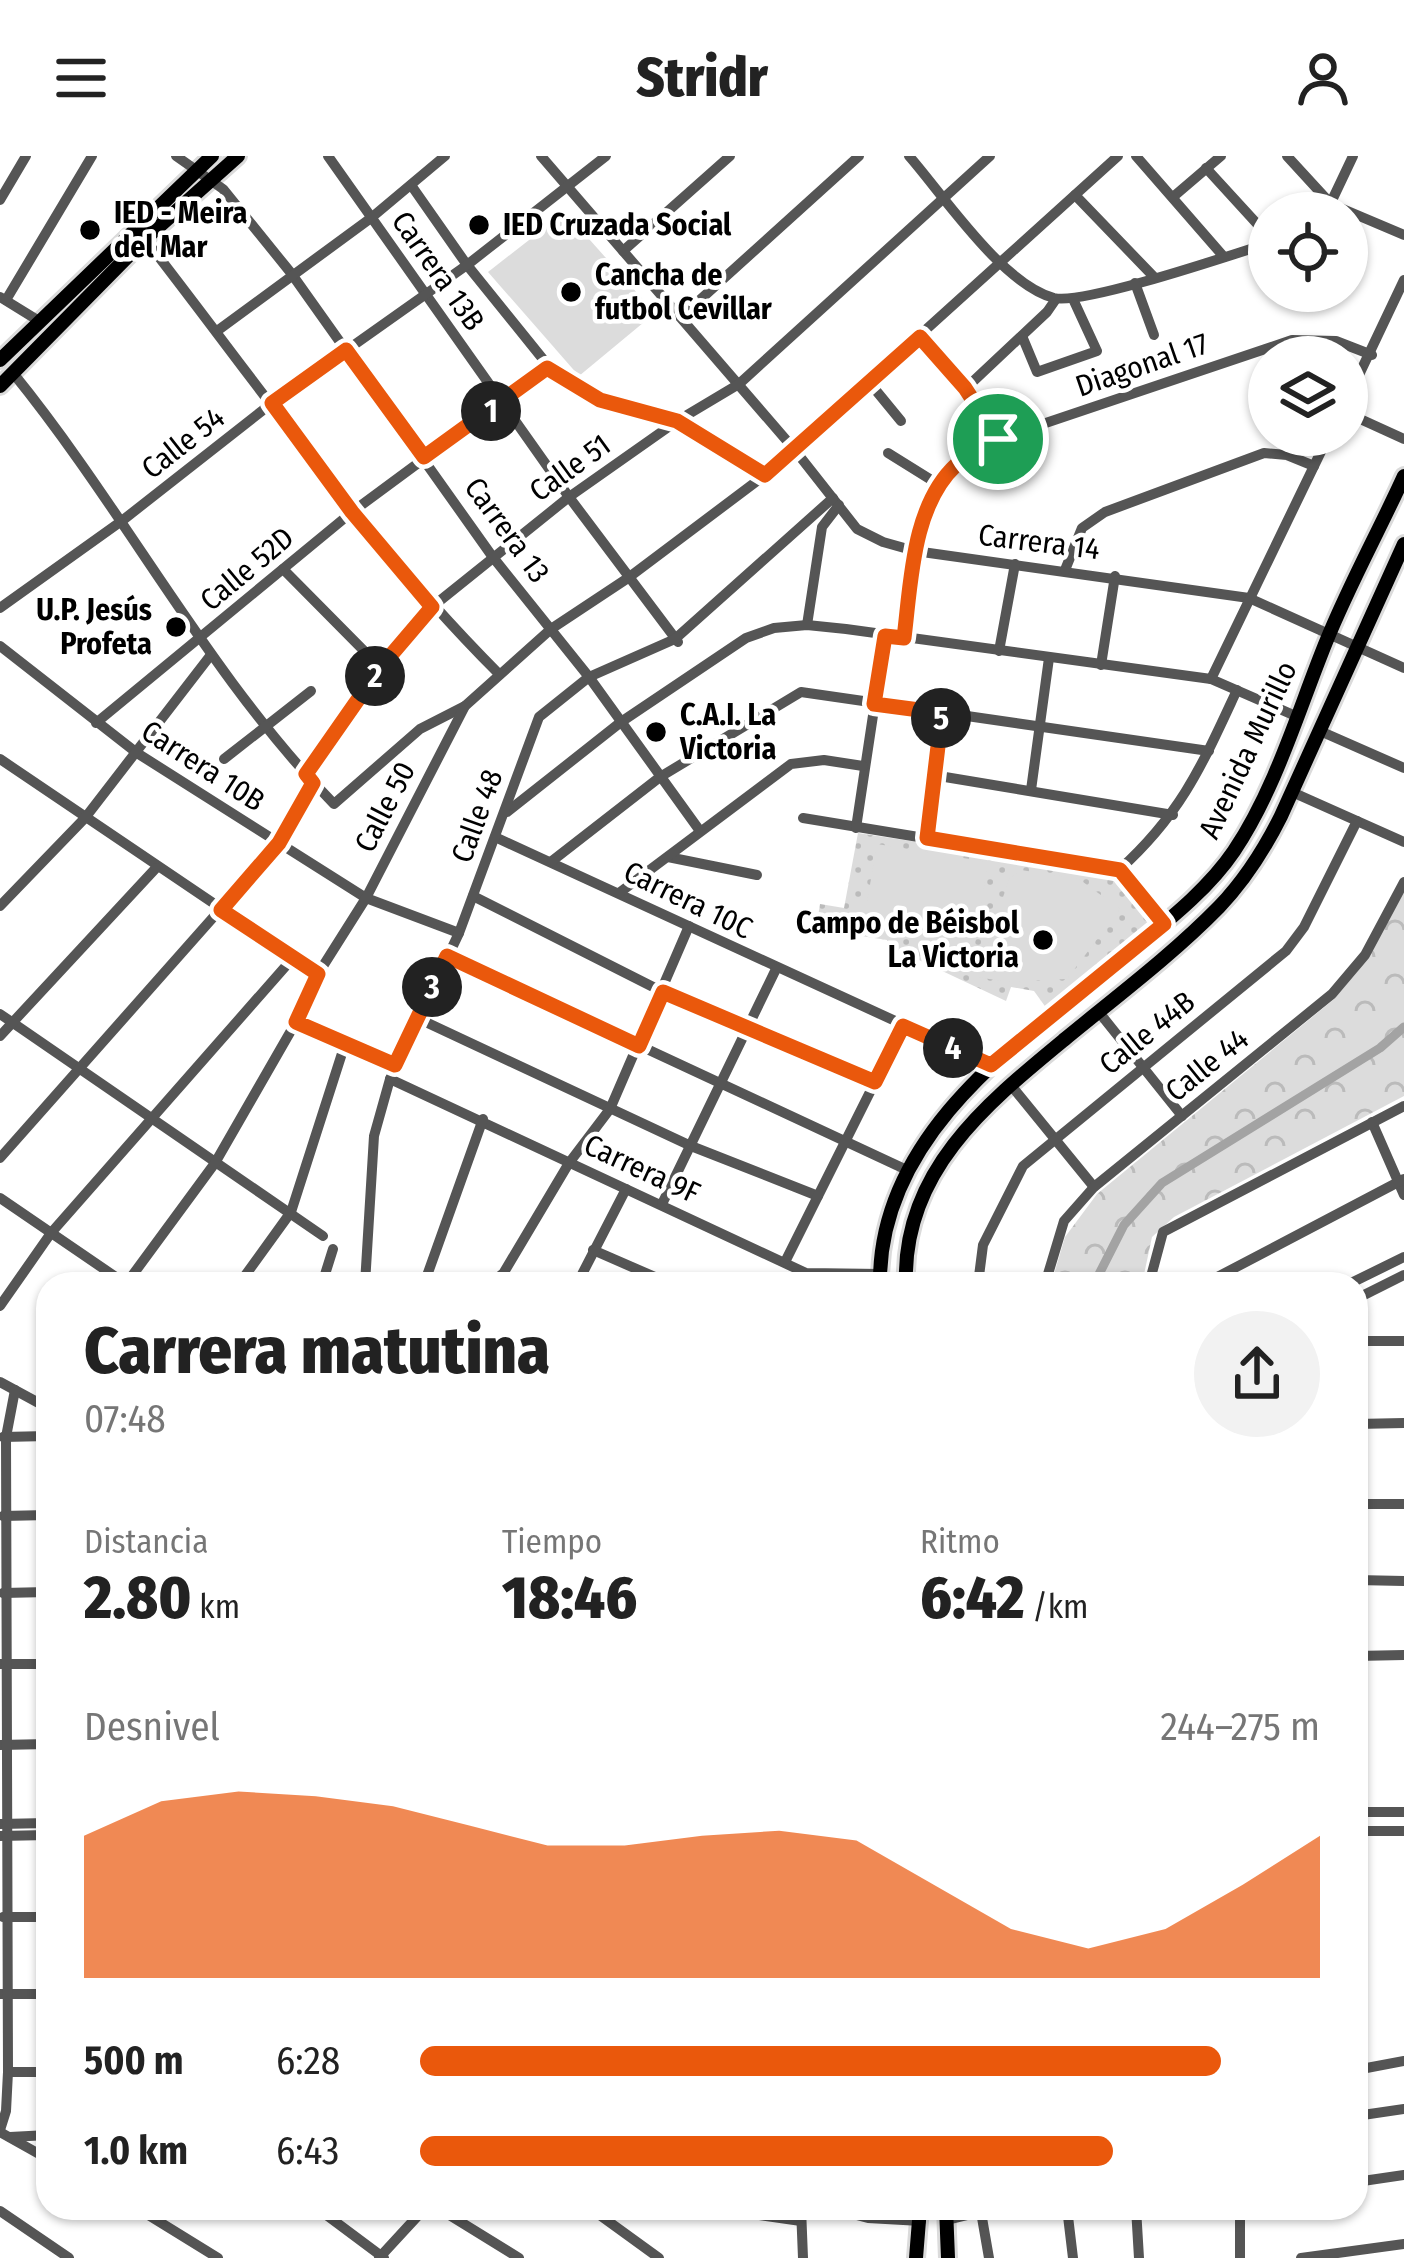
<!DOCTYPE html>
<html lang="es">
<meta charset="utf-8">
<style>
body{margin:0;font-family:"Fira Sans Condensed",sans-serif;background:#f2f2f2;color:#222;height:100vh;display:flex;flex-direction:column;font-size:45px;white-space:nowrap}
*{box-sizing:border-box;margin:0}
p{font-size:39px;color:#767676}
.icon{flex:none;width:66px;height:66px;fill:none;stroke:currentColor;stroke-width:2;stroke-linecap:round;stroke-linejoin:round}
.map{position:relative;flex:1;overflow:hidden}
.details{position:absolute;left:36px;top:1116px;width:1332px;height:948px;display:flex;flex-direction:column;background:#fff;border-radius:36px;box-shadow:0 3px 9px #0004}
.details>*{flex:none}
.tools{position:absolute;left:1248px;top:36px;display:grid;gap:24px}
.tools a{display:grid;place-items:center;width:120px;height:120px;border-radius:50%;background:#fff;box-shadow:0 3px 9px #0004;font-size:60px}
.pin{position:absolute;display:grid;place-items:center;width:102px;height:102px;color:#fff;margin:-51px;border:6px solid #fff;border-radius:50%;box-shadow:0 3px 12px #0007}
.km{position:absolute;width:60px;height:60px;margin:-30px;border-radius:50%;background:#222;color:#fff;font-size:33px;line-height:60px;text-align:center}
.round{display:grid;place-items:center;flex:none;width:126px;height:126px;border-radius:63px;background:#f2f2f2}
.head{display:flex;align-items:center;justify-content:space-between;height:204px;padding:0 48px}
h1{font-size:66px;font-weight:800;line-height:90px}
.stats{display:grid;grid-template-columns:repeat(3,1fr);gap:18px;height:204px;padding:12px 48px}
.stats div{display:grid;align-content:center}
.stats b{font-size:60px;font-weight:800}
.stats small{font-size:33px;font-weight:400}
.stats p{font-size:33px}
.chart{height:336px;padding:24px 48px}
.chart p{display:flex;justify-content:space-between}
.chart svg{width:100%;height:216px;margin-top:12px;fill:#ea580c;opacity:.7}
ul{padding:0 48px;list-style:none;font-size:39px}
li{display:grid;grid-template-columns:192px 144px 1fr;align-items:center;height:90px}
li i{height:30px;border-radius:15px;background:#ea580c}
header{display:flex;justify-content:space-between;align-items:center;height:156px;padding:0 48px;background:#fff;font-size:54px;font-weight:800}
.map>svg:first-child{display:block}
.grass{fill:url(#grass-dots)}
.forest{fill:url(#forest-crowns)}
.garden{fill:#dcdcdc}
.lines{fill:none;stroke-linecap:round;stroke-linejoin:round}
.canal{stroke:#a3a3a3;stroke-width:9}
.major-casing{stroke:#dbdbdb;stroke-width:20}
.minor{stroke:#555;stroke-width:10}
.major{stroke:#000;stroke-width:14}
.route-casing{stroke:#fff;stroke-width:24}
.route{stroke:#ea580c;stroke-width:15}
.poi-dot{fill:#000;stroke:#fff;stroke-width:4.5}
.labels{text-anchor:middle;stroke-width:9;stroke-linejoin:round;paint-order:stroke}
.poi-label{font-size:30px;font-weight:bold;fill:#000;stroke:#fff;text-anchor:start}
.street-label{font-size:30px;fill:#000;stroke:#fff}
</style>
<header><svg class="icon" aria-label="menu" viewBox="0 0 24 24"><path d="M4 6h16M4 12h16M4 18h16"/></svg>Stridr<svg class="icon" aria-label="person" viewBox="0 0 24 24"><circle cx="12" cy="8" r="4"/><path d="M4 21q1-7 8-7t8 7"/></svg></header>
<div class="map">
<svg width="1404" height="2102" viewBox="0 0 1404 2102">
<defs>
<pattern id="grass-dots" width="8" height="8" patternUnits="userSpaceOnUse" patternTransform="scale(3)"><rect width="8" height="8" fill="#dcdcdc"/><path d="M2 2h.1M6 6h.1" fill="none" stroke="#bbb" stroke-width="1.8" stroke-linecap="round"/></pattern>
<pattern id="forest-crowns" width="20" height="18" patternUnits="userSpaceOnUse" patternTransform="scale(3)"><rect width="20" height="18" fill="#dcdcdc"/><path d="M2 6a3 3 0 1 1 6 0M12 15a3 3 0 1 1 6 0" fill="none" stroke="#bbb"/></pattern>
</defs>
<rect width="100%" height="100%" fill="#fff"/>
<polygon class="grass" points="858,677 1116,716 1160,769 1047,853 1034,835 1011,831 1006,845 887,789 887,784 816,773 820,748 844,752"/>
<polygon class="forest" points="1404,736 1404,940 1174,1061 1152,1081 1142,1128 1051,1128 1065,1081 1097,1038 1333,844 1358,815"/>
<g class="garden">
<polygon points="565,56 655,157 579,220 488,116"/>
<polygon points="877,688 988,706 974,793 862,775"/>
<polygon points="1021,714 1079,723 1120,753 1067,823 1007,826 977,821 1009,723"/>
</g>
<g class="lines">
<polyline class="canal" points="1094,1128 1124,1069 1162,1027 1380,892 1404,871"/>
<g class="major-casing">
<g id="major">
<polyline points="0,204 212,0"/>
<polyline points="0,230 145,83 238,0"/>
<path d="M 880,1128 C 878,973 1030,877 1136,791 C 1170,763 1209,732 1234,695 C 1276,632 1298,555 1326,486 C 1349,429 1379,375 1404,320"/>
<path d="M 906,1128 C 902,1016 986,948 1065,883 C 1116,841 1172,799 1219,751 C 1245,724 1264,694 1281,660 L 1404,388"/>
<polyline points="946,2052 948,2102"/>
<polyline points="916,2102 920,2052"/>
</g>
</g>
<g class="minor">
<polyline points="176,0 223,33 291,117 492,400 589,521 700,675"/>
<polyline points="328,0 569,341 678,486"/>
<polyline points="541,0 794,293 857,373 883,386 915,395 1249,442 1404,512"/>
<path d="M 909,0 C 944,40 1002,128 1054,142 C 1084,149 1231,99 1269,87"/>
<polyline points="1136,0 1224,101"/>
<polyline points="1287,0 1331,48 1404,79"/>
<polyline points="1206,12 1269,81"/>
<polyline points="411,29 467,109 559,223 600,244 677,265 765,319"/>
<polyline points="1075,39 1154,121"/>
<polyline points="1173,41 1221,0"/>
<polyline points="0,44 26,0"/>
<polyline points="1326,57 1353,0"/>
<path d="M 145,83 C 260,231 366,385 499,518"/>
<polyline points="623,95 730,0"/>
<polyline points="1135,127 1154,179"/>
<polyline points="0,141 39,165"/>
<polyline points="6,144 92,0"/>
<polyline points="681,161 859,0"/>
<polyline points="217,175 371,62 445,0"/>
<polyline points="1022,180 1037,216 1097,195 1073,143"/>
<polyline points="920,181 965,233 998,283"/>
<path d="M 13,217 C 126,356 208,519 334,648 L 420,573 L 465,550"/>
<polyline points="869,226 901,265"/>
<polyline points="965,233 1047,156 1056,143"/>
<polyline points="1347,244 1404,124"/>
<polyline points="1347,257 1404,283"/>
<polyline points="888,297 941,330"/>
<polyline points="283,413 380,511"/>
<polyline points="1065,414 1082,372 1105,356 1264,297 1287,299 1314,310"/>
<polyline points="0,452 123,364 272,247 467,109 606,0"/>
<polyline points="807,469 822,371 839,349"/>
<path d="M 905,482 C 911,427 912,350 956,309 C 967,298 985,291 998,283 L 1292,184 L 1336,185 L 1372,199"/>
<polyline points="0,490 137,597 366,742 459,777"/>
<polyline points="999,495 1015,408"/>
<polyline points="1101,509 1115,420"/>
<polyline points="1211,523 1329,279"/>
<polyline points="96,567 352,356 547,212"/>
<polyline points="1320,575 1404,612"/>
<polyline points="0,603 318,818"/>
<polyline points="224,603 311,535"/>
<polyline points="306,618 380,511 432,451 569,341 677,265 739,228 990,0"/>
<polyline points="933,619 1173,659"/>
<polyline points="1031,634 1049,502"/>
<polyline points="1292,636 1404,686"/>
<polyline points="507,656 621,566 746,482 774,472 807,469 846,473 1211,523 1298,561"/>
<polyline points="803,662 1119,714 1164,768"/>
<polyline points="856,672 885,480"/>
<polyline points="495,681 991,909"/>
<polyline points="927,682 942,557"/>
<polyline points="668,701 757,719"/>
<polyline points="552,705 660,621 801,536 1209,595"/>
<path d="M 1119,714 C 1182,657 1202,609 1237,534"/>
<polyline points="619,737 791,608 824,604 863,610"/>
<polyline points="473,740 663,836 875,925"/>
<polyline points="0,750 85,662 210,500"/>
<polyline points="447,800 909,1015"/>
<polyline points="1098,855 1182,960"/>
<polyline points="0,858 323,1080"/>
<polyline points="417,862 691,990 818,1040"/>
<polyline points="296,866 395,909"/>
<polyline points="0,880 156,712"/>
<polyline points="390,923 806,1117 880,1118"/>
<polyline points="1010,928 1094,1031"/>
<polyline points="1372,966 1404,1039"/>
<polyline points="0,1002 279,687 313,627"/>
<polyline points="0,1042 126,1128"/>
<polyline points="662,1048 776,813"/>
<polyline points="593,1094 671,1128"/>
<polyline points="785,1106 903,870"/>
<polyline points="501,1119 520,1128"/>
<polyline points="126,1128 215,1007 296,866 318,818 366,742 465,550 551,473 628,422 765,319 1118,0"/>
<polyline points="239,1128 291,1056 345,888"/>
<polyline points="322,1128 333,1093"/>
<polyline points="365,1128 374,980 390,923 459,777 539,561 589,521 675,483 833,342"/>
<polyline points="424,1128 483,963"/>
<polyline points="497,1128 569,1007 610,953 689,770"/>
<polyline points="577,1128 626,1033"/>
<polyline points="978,1128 983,1089 1023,1010 1286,795 1304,771 1357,665"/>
<polyline points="1045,1128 1064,1065 1094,1031 1332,838 1365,799 1404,726"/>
<polyline points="1149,1128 1163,1076 1404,950"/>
<polyline points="1204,1128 1404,1023"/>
<polyline points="1349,1128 1404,1101"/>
<polyline points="1356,1143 1404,1119"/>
<polyline points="0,1150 51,1077 292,803"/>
<polyline points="1356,1185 1404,1185"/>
<polyline points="0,1226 48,1252"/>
<polyline points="1356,1268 1404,1267"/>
<polyline points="3,1281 48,1280"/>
<polyline points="1356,1348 1404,1348"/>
<polyline points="3,1360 48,1359"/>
<polyline points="1356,1424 1404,1425"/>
<polyline points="3,1437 48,1436"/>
<polyline points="1356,1500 1404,1499"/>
<polyline points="0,1508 48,1508"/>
<polyline points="0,1589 48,1588"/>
<polyline points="1356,1656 1404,1656"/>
<polyline points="0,1668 48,1667"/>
<polyline points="1356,1675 1404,1675"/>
<polyline points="0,1680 48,1679"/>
<polyline points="3,1761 48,1761"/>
<polyline points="0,1838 48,1838"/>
<polyline points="1356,1914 1404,1905"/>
<polyline points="8,1916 48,1916"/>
<polyline points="1356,1960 1404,1953"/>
<polyline points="0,1974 6,1955 8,1916 6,1281 15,1234"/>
<polyline points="0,1976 48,2003"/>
<polyline points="10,1981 48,1979"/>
<polyline points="1356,2026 1404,2019"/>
<polyline points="137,2052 218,2102"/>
<polyline points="317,2052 384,2102"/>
<polyline points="438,2052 519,2102"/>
<polyline points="590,2052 659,2102"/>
<polyline points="711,2052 801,2065"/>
<polyline points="801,2052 803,2102"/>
<polyline points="830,2052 868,2062 921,2065"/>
<polyline points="1067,2052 1073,2102"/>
<polyline points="1136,2052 1139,2102"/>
<polyline points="0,2055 69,2102"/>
<polyline points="981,2056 989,2102"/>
<polyline points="947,2064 997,2052"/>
<polyline points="379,2102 425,2052"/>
<polyline points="1240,2102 1240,2052"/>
<polyline points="1301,2102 1404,2088"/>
</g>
<use href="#major" class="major"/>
</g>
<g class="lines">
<g class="route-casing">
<path id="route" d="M 920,181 L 965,232 L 998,283 C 985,291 967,298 956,309 C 912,350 911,427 904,482 L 885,480 L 874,548 L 942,557 L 927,682 L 1120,714 L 1164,768 L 991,909 L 903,870 L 875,926 L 663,836 L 639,890 L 447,800 L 395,909 L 296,866 L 318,818 L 221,754 L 279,687 L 313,627 L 306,618 L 380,512 L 432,451 L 352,356 L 272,247 L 346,194 L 424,301 L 547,212 L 600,244 L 677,265 L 765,319 Z"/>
</g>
<use href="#route" class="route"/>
</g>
<g class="poi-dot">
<circle cx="479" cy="69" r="12"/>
<circle cx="90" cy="74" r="12"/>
<circle cx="571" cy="136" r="12"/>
<circle cx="176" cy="471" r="12"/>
<circle cx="656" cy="576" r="12"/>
<circle cx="1043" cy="784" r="12"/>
</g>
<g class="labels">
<g class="poi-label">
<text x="114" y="67">IED - Meira<tspan x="114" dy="34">del Mar</tspan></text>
<text x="503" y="79">IED Cruzada Social</text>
<text x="595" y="129">Cancha de<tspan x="595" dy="34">futbol Cevillar</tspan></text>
<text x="152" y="464" text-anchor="end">U.P. Jesús<tspan x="152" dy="34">Profeta</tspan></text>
<text x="680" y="569">C.A.I. La<tspan x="680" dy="34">Victoria</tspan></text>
<text x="1019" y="777" text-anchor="end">Campo de Béisbol<tspan x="1019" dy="34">La Victoria</tspan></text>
</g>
<g class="street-label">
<text transform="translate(438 115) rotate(55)" y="10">Carrera 13B</text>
<text transform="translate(1142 209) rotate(-19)" y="10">Diagonal 17</text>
<text transform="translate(183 287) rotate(-38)" y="10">Calle 54</text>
<text transform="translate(570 312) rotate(-36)" y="10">Calle 51</text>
<text transform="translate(507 374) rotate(54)" y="10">Carrera 13</text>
<text transform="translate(1039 386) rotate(7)" y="10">Carrera 14</text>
<text transform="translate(247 413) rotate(-40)" y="10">Calle 52D</text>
<text transform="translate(1248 594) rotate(-65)" y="10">Avenida Murillo</text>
<text transform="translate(203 610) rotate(33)" y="10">Carrera 10B</text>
<text transform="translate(385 651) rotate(-63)" y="10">Calle 50</text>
<text transform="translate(477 660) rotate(-70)" y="10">Calle 48</text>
<text transform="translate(688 744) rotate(26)" y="10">Carrera 10C</text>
<text transform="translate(1147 877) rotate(-39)" y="10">Calle 44B</text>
<text transform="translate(1207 909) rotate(-39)" y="10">Calle 44</text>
<text transform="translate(642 1013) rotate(25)" y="10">Carrera 9F</text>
</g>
</g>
</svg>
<div class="tools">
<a><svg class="icon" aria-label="locate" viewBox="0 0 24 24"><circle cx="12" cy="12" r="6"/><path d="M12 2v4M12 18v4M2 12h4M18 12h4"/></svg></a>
<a><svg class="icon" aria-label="layers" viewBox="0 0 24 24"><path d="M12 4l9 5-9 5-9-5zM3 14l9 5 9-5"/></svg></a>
</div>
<div class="pin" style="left:998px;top:283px;background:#1e9e55"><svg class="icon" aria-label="arrive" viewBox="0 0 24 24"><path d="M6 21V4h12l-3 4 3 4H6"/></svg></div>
<b class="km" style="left:491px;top:255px">1</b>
<b class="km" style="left:375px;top:520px">2</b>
<b class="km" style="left:432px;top:831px">3</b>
<b class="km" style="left:953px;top:892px">4</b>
<b class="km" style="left:941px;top:562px">5</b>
<section class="details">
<div class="head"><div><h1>Carrera matutina</h1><p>07:48</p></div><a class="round"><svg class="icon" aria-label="share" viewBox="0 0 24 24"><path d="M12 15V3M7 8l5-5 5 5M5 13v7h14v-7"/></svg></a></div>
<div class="stats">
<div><p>Distancia</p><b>2.80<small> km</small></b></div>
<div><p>Tiempo</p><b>18:46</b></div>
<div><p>Ritmo</p><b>6:42<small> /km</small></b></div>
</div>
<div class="chart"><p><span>Desnivel</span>244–275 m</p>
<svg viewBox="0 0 160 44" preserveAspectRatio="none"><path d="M0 44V15L10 8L20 6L30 7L40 9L50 13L60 17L70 17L80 15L90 14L100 16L110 25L120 34L130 38L140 34L150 25L160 15V44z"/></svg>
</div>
<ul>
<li><b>500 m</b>6:28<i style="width:89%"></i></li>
<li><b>1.0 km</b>6:43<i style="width:77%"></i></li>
</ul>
</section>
</div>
